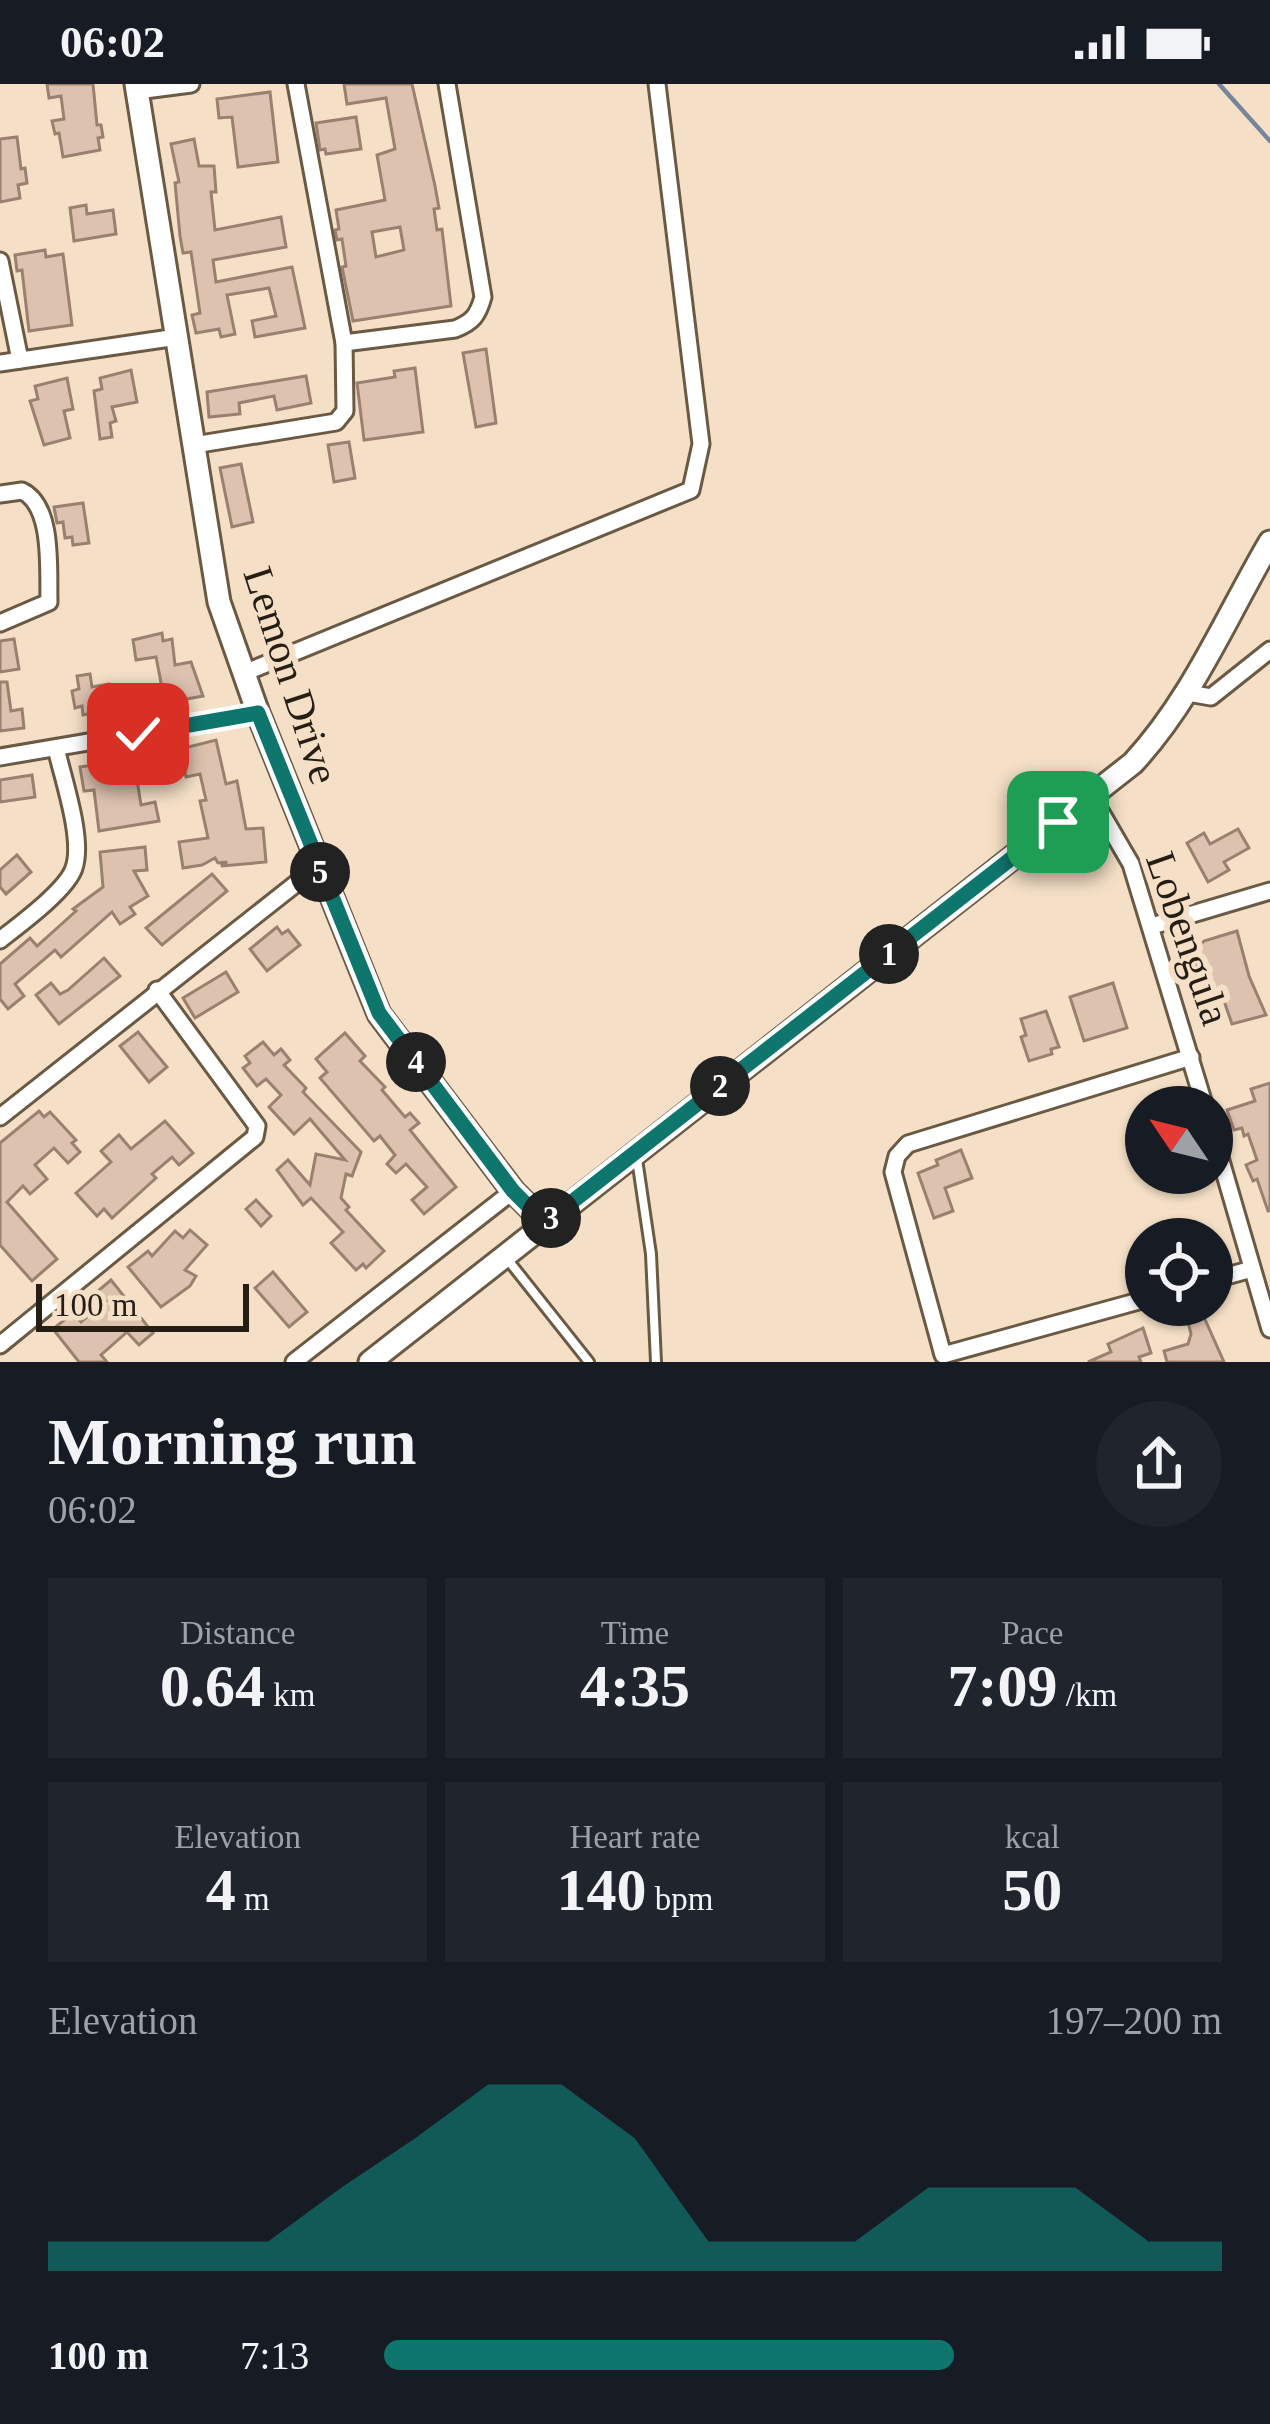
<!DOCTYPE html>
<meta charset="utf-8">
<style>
body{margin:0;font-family:"Times New Roman",serif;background:#20242c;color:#f1f3f6;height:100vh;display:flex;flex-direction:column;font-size:45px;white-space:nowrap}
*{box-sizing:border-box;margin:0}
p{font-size:39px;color:#9ea1a6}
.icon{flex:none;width:66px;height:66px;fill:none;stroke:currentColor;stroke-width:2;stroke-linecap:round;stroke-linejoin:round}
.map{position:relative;height:1278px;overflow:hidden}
.side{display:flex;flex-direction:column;background:#171b24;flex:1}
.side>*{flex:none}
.needle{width:78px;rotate:305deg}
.fabs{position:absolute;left:1125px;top:1002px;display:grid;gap:24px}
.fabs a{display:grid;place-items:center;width:108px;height:108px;border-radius:50%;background:#171b24;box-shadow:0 3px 9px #0004;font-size:60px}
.scale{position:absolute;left:36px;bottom:30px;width:213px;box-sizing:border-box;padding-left:12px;border:6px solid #261e15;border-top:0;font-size:33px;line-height:42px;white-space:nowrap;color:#261e15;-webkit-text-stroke:9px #f5e0c7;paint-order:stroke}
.pin{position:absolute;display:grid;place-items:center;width:102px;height:102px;color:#fff;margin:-51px;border-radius:24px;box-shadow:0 6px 18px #0006}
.km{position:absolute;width:60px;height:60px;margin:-30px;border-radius:50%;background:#222;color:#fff;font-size:33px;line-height:60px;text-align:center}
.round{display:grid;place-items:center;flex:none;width:126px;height:126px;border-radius:63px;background:#20242c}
.head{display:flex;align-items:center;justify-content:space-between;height:204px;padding:0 48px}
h1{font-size:66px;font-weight:700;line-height:90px}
.stats{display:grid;grid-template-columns:repeat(3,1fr);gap:18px;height:204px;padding:12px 48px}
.stats div{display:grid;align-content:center;border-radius:0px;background:#20242c;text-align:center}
.stats b{font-size:60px;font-weight:700}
.stats small{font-size:33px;font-weight:400}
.stats p{font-size:33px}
.chart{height:336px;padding:24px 48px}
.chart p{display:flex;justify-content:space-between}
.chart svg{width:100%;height:216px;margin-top:12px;fill:#0f766e;opacity:.7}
ul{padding:0 48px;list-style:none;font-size:39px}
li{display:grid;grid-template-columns:192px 144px 1fr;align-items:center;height:90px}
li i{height:30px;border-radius:15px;background:#0f766e}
.status{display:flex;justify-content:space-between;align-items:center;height:84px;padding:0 60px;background:#171b24;direction:ltr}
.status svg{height:33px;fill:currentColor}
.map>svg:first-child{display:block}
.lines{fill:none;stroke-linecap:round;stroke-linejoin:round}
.stream{stroke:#75859a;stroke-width:4.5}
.building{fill:#dec2b0;stroke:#99806f;stroke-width:3;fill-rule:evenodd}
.service-casing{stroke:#6a5943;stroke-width:14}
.minor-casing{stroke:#6a5943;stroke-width:21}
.tertiary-casing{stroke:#6a5943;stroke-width:27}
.service{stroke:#fff;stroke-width:8}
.minor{stroke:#fff;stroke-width:15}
.tertiary{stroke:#fff;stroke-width:21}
.route-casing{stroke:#fff;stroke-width:24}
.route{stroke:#0f766e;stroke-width:15}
.labels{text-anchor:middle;stroke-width:12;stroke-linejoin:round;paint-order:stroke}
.street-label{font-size:42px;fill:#261e15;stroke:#f5e0c7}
</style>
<div class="status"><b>06:02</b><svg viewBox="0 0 49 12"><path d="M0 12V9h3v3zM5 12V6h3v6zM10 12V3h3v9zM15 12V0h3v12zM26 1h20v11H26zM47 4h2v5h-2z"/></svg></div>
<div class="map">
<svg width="1270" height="1278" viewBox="0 0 1270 1278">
<rect width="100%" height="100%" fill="#f5e0c7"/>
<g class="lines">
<polyline class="stream" points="1219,0 1270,57"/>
</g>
<g class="building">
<polygon points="47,0 93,0 97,41 101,41 103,53 98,54 100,66 63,73 59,49 55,50 52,37 64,35 61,12 49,14"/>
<path d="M 344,0 L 412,0 L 435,102 L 439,124 L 434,125 L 437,146 L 442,145 L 451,222 L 353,237 L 342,183 L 346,182 L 342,155 L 337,156 L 335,146 L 339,145 L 336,126 L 385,116 L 377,71 L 395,65 L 386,14 L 347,20 ZM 400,143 L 404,166 L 376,173 L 372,148 Z"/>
<polygon points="270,8 278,78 238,83 232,33 219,34 217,15"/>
<polygon points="356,33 361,65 326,70 325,65 320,66 316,39"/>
<polygon points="17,53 21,85 25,84 27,99 18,101 20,114 0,118 0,55"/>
<polygon points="194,55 199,82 214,82 216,108 211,108 215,146 281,133 286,163 213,176 216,198 292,183 305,244 255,253 252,237 276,232 269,204 227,211 235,250 221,253 219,245 196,249 192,231 200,229 191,168 183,169 180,152 175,99 179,98 171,60"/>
<polygon points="86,121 87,130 113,126 116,150 74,157 70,124"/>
<polygon points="45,166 46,173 63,170 72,241 29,247 22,186 17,187 15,171"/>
<polygon points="486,265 496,339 476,343 463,269"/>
<polygon points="415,284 423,348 364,356 357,299 395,293 394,287"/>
<polygon points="131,286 137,318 112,323 116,337 110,339 112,353 100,355 94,307 102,305 100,294"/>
<polygon points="306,292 311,319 277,326 274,312 239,319 240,330 209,333 207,308"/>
<polygon points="67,294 73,325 64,327 70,354 44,361 30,317 38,315 35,302"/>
<polygon points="349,358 355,394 334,398 328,361"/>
<polygon points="241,380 253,438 232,443 220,384"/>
<polygon points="83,419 89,459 73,461 72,453 65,454 63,438 57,439 54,423"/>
<polygon points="162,549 163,557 172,555 175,581 191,578 203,612 165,619 156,573 136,576 133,556"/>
<polygon points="14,555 19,585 0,588 0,557"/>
<polygon points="90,590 92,603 109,600 114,631 98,634 97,628 83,631 82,622 75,624 72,607 79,605 77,592"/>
<polygon points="0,598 7,598 11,627 22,625 24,644 0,647"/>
<polygon points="216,656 226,700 237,697 246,745 263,744 266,778 221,782 227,778 218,779 215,774 202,781 183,784 179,758 208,754 200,717 206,716 200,690 186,693 180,665"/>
<polygon points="146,673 150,693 137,696 141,721 155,718 159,737 99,747 94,706 84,707 80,683"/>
<polygon points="32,691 35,713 0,718 0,696"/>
<polygon points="1238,745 1249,764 1224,778 1229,786 1208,798 1187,759 1204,749 1210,760"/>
<polygon points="145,763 147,786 134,787 148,812 130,823 135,830 120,840 112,828 61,873 55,866 15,900 24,912 8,925 0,915 0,880 30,854 37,862 76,827 73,825 103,803 100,768"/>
<polygon points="17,771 31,788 6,810 0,803 0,786"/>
<polygon points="212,790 227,807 162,861 146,844"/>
<polygon points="277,843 282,850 288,846 300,861 267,887 250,865"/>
<polygon points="1237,847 1249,892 1266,931 1232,940 1223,914 1214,917 1208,893 1200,895 1197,881 1190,872 1204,857"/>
<polygon points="104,874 120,892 59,940 36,911 51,899 60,910 68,906"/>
<polygon points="226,888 238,908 195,934 183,914"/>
<polygon points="1113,899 1127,944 1084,957 1070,913"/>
<polygon points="1046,927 1059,963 1051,965 1052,970 1029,977 1021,953 1026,951 1021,935"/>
<polygon points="138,948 167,983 149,998 120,962"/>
<polygon points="345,949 365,972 360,977 385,1003 382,1006 405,1033 410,1029 419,1039 410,1046 456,1103 424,1130 412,1116 427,1103 406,1080 396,1089 387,1080 395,1071 380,1052 374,1057 320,994 327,988 316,975"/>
<polygon points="263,958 274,971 281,965 290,976 284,981 306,1004 303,1008 361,1068 352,1092 346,1090 341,1114 349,1123 346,1126 384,1167 366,1184 363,1180 356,1186 331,1159 343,1148 311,1114 303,1121 277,1086 288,1076 310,1101 316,1070 345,1076 310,1035 294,1050 269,1023 281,1011 266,995 257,1002 243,984 250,979 245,972"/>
<polygon points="1270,999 1270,1126 1268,1127 1257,1095 1253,1097 1246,1081 1257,1076 1248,1050 1244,1052 1242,1044 1234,1046 1227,1026 1255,1017 1251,1005"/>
<polygon points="39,1027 44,1033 50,1028 76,1056 72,1059 80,1068 68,1079 54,1064 35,1081 47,1095 30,1110 23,1102 7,1118 57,1175 32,1197 0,1161 0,1059"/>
<polygon points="165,1037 193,1069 179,1081 172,1073 152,1090 156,1094 112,1134 104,1125 97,1132 76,1109 111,1078 101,1067 119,1051 131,1065"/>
<polygon points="961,1066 972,1094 945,1104 953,1127 934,1134 918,1089 938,1081 936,1076"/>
<polygon points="256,1116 271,1132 261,1142 246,1125"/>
<polygon points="190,1146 207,1161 185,1186 196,1192 190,1202 161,1223 128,1183 148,1167 152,1172 175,1147 183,1154"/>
<polygon points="273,1188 307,1228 289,1243 255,1204"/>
<polygon points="111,1196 153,1249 139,1261 127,1248 101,1271 107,1278 79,1278 53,1245 73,1229 81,1238 106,1217 98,1207"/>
<polygon points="1203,1231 1224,1278 1167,1278 1164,1267 1188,1260 1191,1250 1188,1238"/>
<polygon points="1143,1244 1151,1269 1139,1273 1141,1278 1088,1278 1111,1268 1108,1260"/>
</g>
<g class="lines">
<g class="service-casing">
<g id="service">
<polyline points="637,1075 651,1170 656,1278"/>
<polyline points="508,1176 589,1278"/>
</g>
</g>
<g class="minor-casing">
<g id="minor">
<polyline points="137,7 191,0"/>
<polyline points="0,177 20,276"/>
<path d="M 344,259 L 455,245 C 473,238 478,231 483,213 L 447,0"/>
<polyline points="0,279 177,253"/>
<polyline points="194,361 336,338 345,327 344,259 296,0"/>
<path d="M 0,410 L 22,407 C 54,422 48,487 49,518 L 0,539"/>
<polyline points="244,589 691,406 701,360 657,0"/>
<polyline points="1188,609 1211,613 1270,566"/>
<polyline points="0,673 258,629"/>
<polyline points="1092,713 1131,780 1205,1023"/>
<polyline points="1152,842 1270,807"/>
<path d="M 0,856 C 19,841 67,806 74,784 C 84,755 63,695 56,664"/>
<polyline points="0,1033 317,783"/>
<polyline points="1212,1046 1270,1245"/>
<polyline points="1212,1196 1252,1185"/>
<polyline points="1146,1215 943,1271 893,1088 897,1072 908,1060 1191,973"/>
<polyline points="0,1261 255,1053 257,1042 157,906"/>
<polyline points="294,1278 513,1107"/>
</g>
</g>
<g class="tertiary-casing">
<g id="tertiary">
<polyline points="136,0 219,518 258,629 379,930 513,1107 545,1139"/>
<path d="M 370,1278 L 1133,679 C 1193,614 1226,533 1270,458"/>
</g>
</g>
<use href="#service" class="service"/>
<use href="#minor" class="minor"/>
<use href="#tertiary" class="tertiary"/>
</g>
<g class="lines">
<g class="route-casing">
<polyline id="route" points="138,650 258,629 379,929 513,1107 545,1139 1058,738"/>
</g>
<use href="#route" class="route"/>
</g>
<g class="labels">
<g class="street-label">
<text transform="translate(292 591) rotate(72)" y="15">Lemon Drive</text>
<text transform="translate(1189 854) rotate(71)" y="15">Lobengula</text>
</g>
</g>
</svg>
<div class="fabs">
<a><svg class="needle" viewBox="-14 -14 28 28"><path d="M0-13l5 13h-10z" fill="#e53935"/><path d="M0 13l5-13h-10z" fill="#9ea1a6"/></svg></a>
<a><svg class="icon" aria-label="locate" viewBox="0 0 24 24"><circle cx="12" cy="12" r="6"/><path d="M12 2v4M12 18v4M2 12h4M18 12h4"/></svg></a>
</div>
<div class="scale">100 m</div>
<div class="pin" style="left:1058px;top:738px;background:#1e9e55"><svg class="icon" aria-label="arrive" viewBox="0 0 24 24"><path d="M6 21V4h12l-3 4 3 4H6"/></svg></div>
<div class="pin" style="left:138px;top:650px;background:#d93025"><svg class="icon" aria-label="check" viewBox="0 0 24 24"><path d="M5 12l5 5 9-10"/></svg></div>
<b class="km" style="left:889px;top:870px">1</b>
<b class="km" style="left:720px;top:1002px">2</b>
<b class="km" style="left:551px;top:1134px">3</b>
<b class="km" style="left:416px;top:978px">4</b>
<b class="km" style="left:320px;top:788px">5</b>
</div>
<section class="side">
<div class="head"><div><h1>Morning run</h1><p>06:02</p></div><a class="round"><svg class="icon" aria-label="share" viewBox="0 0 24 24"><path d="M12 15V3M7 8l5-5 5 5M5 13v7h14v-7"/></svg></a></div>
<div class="stats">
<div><p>Distance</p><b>0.64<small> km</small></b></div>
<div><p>Time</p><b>4:35</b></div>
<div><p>Pace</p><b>7:09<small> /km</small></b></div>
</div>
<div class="stats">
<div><p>Elevation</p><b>4<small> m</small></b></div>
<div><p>Heart rate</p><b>140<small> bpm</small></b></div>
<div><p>kcal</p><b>50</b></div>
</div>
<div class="chart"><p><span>Elevation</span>197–200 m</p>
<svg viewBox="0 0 160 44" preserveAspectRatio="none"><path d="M0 44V38L10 38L20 38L30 38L40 27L50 17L60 6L70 6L80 17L90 38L100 38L110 38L120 27L130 27L140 27L150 38L160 38V44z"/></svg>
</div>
<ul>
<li><b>100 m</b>7:13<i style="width:68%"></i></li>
</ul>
</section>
